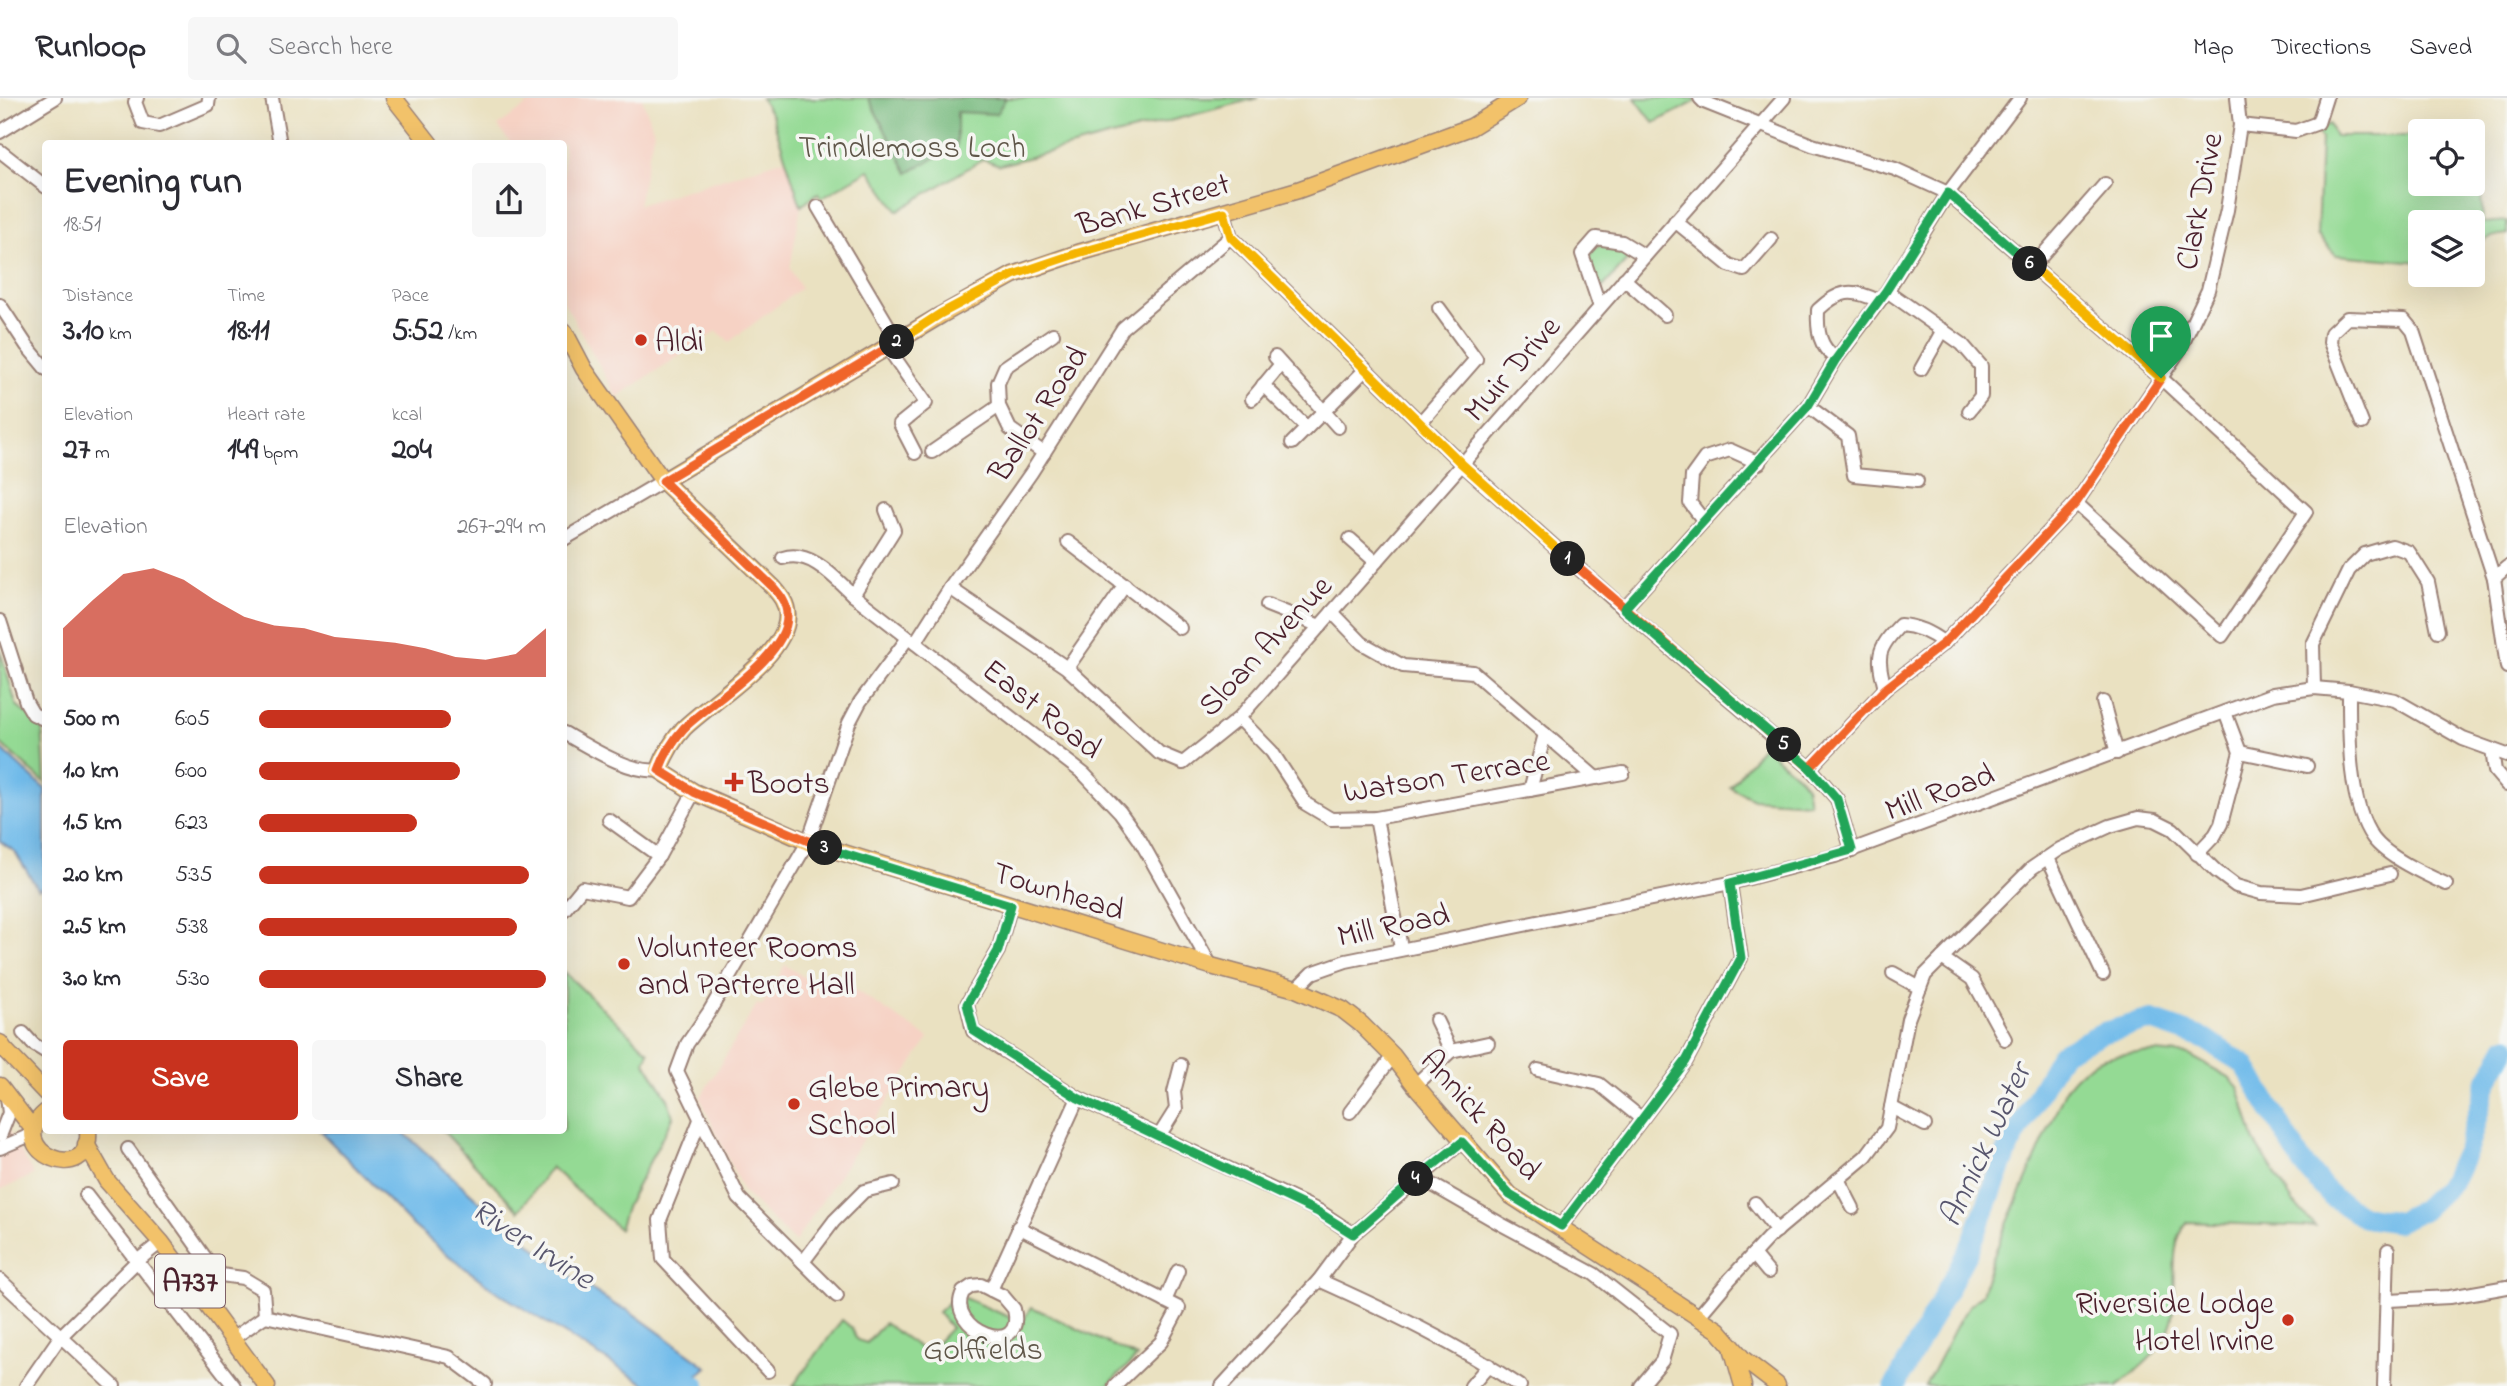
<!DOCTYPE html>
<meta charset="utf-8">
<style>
body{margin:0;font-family:"Indie Flower",sans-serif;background:#f7f7f7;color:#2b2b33;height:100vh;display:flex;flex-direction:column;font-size:26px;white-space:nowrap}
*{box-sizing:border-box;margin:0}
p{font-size:23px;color:#7c7c81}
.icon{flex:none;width:38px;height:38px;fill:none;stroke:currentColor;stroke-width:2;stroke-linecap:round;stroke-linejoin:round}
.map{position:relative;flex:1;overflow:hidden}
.details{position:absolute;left:42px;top:42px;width:525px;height:994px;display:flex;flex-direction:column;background:#fff;border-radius:7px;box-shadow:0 7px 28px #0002}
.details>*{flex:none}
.buttons{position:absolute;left:2408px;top:21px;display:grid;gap:14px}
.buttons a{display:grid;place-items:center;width:77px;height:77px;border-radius:7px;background:#fff;box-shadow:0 7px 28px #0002;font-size:35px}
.pin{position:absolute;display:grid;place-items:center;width:60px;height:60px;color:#fff;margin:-72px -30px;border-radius:50% 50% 50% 0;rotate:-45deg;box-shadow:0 0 7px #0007}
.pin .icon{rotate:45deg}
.km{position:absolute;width:35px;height:35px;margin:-18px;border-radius:50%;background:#222;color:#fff;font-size:19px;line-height:35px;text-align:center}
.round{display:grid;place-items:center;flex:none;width:74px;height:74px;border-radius:7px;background:#f7f7f7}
.summary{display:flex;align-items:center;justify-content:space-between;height:119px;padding:0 21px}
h1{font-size:38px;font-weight:700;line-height:52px}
.metrics{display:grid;grid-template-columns:repeat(3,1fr);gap:10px;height:119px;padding:7px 21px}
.metrics div{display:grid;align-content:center}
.metrics b{font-size:30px;font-weight:700}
.metrics small{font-size:19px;font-weight:400}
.metrics p{font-size:19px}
.chart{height:196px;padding:14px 21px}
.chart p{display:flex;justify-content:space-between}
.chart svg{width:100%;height:126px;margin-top:7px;fill:#c8321e;opacity:.7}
.primary-button{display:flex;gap:14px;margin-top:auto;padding:14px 21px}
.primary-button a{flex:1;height:80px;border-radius:7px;background:#c8321e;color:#fff;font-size:28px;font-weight:700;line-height:80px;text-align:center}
.primary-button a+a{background:#f7f7f7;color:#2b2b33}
ul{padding:0 21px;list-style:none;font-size:23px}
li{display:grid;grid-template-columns:112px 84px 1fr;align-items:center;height:52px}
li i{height:18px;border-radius:9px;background:#c8321e}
header{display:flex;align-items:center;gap:42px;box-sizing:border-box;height:98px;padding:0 35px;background:#fff;border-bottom:2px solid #e1e1e2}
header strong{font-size:33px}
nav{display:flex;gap:38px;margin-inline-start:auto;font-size:24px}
.search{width:490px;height:63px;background:#f7f7f7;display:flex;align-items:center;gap:18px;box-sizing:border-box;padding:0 24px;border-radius:7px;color:#7c7c81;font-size:26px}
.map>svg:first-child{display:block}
.built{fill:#f6d2c4}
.green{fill:#94da94;stroke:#6f7c60;stroke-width:2}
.forest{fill:#77ba7e;stroke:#606c54;stroke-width:2}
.water{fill:#71bbea;stroke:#5e6d8a;stroke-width:2}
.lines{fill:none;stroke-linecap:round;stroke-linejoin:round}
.river{stroke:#71bbea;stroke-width:21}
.minor-casing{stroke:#9a8076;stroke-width:16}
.major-casing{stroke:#9a8076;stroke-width:19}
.minor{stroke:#fff;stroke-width:12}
.major{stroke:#f2c26a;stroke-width:16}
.split-1-casing{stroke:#fff;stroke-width:14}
.split-2-casing{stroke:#fff;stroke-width:14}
.split-3-casing{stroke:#fff;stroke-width:14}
.split-4-casing{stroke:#fff;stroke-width:14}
.split-5-casing{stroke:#fff;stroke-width:14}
.split-6-casing{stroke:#fff;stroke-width:14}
.split-7-casing{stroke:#fff;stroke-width:14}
.split-1{stroke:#f0652b;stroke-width:9}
.split-2{stroke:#f5b400;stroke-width:9}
.split-3{stroke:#f0652b;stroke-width:9}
.split-4{stroke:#22a559;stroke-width:9}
.split-5{stroke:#22a559;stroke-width:9}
.split-6{stroke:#22a559;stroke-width:9}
.split-7{stroke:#f5b400;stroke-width:9}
.poi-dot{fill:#c8321e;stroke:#f6f6f2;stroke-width:2.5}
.labels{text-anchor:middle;stroke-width:7;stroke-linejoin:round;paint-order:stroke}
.shield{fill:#f6f6f2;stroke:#7e6067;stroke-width:2}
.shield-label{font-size:30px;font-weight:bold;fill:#4a1f2b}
.park-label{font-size:32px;fill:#60574a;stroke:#f6f6f2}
.street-label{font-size:32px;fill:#4a1f2b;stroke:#f6f6f2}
.poi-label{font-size:32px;fill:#4a1f2b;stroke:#f6f6f2;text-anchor:start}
.water-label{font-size:33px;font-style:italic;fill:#58566e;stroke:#f6f6f2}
</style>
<header>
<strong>Runloop</strong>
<div class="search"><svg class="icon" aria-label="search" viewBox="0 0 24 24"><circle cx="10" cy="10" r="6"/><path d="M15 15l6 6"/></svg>Search here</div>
<nav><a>Map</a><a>Directions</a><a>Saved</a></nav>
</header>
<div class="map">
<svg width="2507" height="1288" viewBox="0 0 2507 1288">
<rect width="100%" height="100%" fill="#f6f6f2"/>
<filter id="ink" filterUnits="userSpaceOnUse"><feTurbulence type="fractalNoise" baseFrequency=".0143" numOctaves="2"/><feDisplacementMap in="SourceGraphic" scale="14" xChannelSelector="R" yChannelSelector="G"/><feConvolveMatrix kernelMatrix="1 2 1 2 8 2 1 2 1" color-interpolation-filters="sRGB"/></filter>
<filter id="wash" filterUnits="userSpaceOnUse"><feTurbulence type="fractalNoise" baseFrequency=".00686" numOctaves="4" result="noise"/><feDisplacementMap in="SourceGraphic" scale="28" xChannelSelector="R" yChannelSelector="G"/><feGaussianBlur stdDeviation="1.57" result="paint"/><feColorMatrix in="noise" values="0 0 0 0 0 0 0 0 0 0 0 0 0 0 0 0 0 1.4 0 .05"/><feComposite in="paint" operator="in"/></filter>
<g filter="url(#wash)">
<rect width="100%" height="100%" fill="#eae1c1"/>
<g class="built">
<polygon points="537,0 642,0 654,33 638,107 785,61 801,108 790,171 801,190 729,244 717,233 617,299 564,204 564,46 510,45 498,28"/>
<polygon points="785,867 824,892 832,877 929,940 795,1144 744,1095 700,1000 757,906 762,908"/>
<polygon points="0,1017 34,1077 0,1092"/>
</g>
<g class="green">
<polygon points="761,0 1258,0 1000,67 983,61 898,113 869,72 821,100 818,95 801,108 772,18"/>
<polygon points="1635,0 1694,0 1697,3 1654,25"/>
<path d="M 2329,26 L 2335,38 L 2420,38 L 2420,86 L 2473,86 L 2473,38 L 2477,38 L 2483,125 L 2507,123 L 2507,136 C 2491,138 2484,140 2473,152 L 2473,124 L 2420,124 L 2420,164 L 2336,157 L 2317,137 L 2321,41 L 2316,32 Z"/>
<polygon points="1603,146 1621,150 1630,159 1603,189 1595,182 1588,157 1596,149"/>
<polygon points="0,552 16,606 21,612 42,625 45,685 0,645"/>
<polygon points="1763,648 1800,680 1806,688 1809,705 1753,701 1730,689"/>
<polygon points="564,874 649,954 645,964 668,1001 673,1019 627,1107 619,1131 551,1069 519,1113 443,1033 564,1032"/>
<path d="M 2155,954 L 2189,957 L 2229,979 L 2239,990 L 2255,1044 L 2293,1104 L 2315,1129 L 2188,1124 C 2165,1149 2180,1192 2172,1223 C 2164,1252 2140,1270 2117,1288 L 1925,1288 L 1960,1221 L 1970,1207 L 1982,1196 L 1992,1161 L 2066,990 C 2090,956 2116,956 2155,954 Z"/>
<polygon points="957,1197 1021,1224 1032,1209 1137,1259 1107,1288 793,1288 842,1222 852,1230 857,1242 867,1245 884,1225 927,1255 951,1230 938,1214"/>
</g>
<polygon class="forest" points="868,0 1006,0 996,16 957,14 957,47 908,75"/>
<g class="water">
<polygon points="0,650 45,691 45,788 38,791 15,754 0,743"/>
<polygon points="320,1033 402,1033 500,1122 571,1178 617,1208 628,1212 707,1269 685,1288 648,1288 494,1192 444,1154 410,1125"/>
</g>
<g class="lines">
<g class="river">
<polyline points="666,1268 696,1288"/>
<polyline points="1895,1288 1971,1147 2009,1049 2061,956 2102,935 2150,922 2205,941 2245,967 2303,1066 2332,1099 2363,1119 2396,1124 2422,1112 2452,1083 2468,1049 2487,985 2507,948"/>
</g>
</g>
</g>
<g filter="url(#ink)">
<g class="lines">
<g class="minor-casing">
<g id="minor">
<polyline points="137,0 135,4 143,25 159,28 208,7 209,0"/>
<polyline points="272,0 280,46"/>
<polyline points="1700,0 1704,4 1812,47 1895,71 1948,95 2161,280 2306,414 2222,538 2076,405"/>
<polyline points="2240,27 2296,33 2318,25 2326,0"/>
<polyline points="0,34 55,0"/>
<polyline points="0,53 46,89"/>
<polyline points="818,109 898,244"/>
<polyline points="1224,114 1231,139 1462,366 1624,511 1810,670 1837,701 1852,753"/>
<polyline points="1675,123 1729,167 1744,172 1771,141"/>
<polyline points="2033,168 2105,86"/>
<polyline points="1624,181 1665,217"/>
<polyline points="1887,193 1962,246 1981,268 1981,298 1969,313"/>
<polyline points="0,207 27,248 46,271"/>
<polyline points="1600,209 1582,156 1596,140 1622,144 1645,158"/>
<polyline points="888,250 926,305 900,326 915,355"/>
<polyline points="1275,259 1338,329"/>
<path d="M 1836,261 C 1819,248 1817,233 1818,212 C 1839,192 1852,190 1878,203"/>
<polyline points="1921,271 1943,232"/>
<polyline points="1263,287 1307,330"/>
<polyline points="1252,301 1281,266"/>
<polyline points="1808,308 1848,338 1854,377 1917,383"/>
<polyline points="1420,325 1476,261 1439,210"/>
<polyline points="2362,325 2330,244 2331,235 2347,220 2404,222 2413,233 2494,480 2507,569"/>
<polyline points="1292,345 1365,272"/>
<polyline points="932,354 999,308"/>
<polyline points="1044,355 1010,331 999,308 998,285 1005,269 1053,236"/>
<polyline points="1704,423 1690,405 1692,378 1705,360 1730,352 1759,365"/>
<polyline points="564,441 663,383"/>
<polyline points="1350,441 1376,464"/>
<polyline points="1068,444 1180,530"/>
<path d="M 783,460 C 810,451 835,480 853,497 L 1084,676 L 1120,714 L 1140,742 L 1211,868"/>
<polyline points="2494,480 2507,469"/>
<polyline points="950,490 1067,570 1159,655 1183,665 1239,620 1784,0"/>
<polyline points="853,497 894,432 886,412"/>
<polyline points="1267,507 1320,528"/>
<polyline points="1624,511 1808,308 1836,261 1887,193 1948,95 2020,0"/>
<polyline points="1332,514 1362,545 1403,568 1473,574 1596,680"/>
<polyline points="0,523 26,604 33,616 46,622"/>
<polyline points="915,545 950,490 1031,375 1123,230 1231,139"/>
<polyline points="1067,570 1125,487"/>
<polyline points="2314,590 2313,546 2349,472 2365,456 2392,448 2409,454 2428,484 2438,533"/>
<path d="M 1885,591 C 1877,558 1876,552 1900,527 C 1917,528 1930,534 1944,545"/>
<path d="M 2349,593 C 2349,635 2348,706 2373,740 C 2387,759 2424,776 2446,786"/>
<polyline points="2103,604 2117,655"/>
<polyline points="1239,620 1272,654 1306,706 1331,721 1376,720 1623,675"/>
<path d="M 564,635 C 589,649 630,676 659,672"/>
<polyline points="2492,652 2495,673 2507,687"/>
<polyline points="2240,654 2307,668"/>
<polyline points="1810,670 1885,591 1944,545 2076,405 2161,280 2180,251 2208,192 2227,112 2240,27 2237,0"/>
<polyline points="1530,692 1545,636"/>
<polyline points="1376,720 1401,850"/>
<polyline points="609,722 659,758"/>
<polyline points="2197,756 2215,737 2221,726 2240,654 2225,614"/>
<polyline points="2048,760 2103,876"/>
<polyline points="1011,807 998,853 967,906 973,933 1078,1000 1319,1113 1353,1136"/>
<polyline points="564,812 582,790 628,799 659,758 694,694"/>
<polyline points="1942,860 1972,881 2005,941"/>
<polyline points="1893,875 1920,890"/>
<polyline points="1296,891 1312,875 1346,863 1730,785 1835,758 2273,596 2314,590 2349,593 2395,602 2463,641 2507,657"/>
<polyline points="1436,922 1451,953"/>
<polyline points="23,935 33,946 46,954"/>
<polyline points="1538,972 1599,986 1642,1021"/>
<polyline points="1415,987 1451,953 1488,945"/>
<polyline points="1891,1009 1925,1027"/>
<polyline points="1350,1014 1393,958"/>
<polyline points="700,1022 660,1122 663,1161 768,1273"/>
<polyline points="0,1038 9,1015 7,999"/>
<polyline points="1159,1038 1176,1011 1174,994 1181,967"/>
<polyline points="0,1050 33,1036"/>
<polyline points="128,1051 211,1168 221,1177 243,1180 263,1192 265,1218 232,1241"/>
<polyline points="1419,1079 1499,1125 1594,1176 1670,1236 1662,1263 1641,1288"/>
<polyline points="1838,1081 1853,1110"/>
<polyline points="86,1097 234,1288"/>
<polyline points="1755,1105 1777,1133"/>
<polyline points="1561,1128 1686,963 1741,860 1730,785"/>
<polyline points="1018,1129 1179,1210 1161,1244 1115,1288"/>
<polyline points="1753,1156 1768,1174"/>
<polyline points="803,1164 834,1123 864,1093 893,1086"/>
<polyline points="0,1182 114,1288"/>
<path d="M 1319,1182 C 1388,1213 1457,1246 1520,1288"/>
<path d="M 981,1187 L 1003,1198 L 1014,1211 C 1026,1264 944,1231 963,1194 L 972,1188 Z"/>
<polyline points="991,1192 1078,1000"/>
<polyline points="837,1198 739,1100 677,973 687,946 709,914 808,744 849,625 860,604 908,540"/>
<polyline points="2388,1202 2450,1199 2507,1189"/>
<polyline points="1165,1203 1178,1173"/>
<polyline points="265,1218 449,1259 485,1286"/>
<polyline points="1698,1219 1730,1181 1768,1140 1866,1058 1887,1030 1908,921 1925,877 2032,770 2060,751 2110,728 2138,720 2155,722 2173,731 2216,773 2236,788 2261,795 2301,797 2390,776"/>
<polyline points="26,1288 60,1239 136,1164 161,1144"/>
<polyline points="1222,1288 1319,1182 1353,1136 1462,1044"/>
<polyline points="1471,1288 1489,1267"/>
<polyline points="2384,1288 2388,1152"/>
</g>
</g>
<g class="major-casing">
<g id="major">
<polyline points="394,0 430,46"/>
<path d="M 564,233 L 584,271 L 663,383 L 773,489 C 780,497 787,505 787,517 C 789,557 710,604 684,630 C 672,643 665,656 659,672 L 694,694 L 808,744 L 1211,868 L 1296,891 L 1343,912 L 1361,926 L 1393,958 L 1415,987 L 1510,1097 L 1718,1232 L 1743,1261 L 1777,1287"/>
<polyline points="663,383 941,217 1013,177 1078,155 1298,92 1471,29 1518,0"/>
<polyline points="0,945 4,951 46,995"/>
<polyline points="0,988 33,1031"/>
<path d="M 46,1014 C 0,1052 93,1092 88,1032"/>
<polyline points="86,1046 107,1083 161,1144 267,1288"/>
<polyline points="1733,1253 1743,1288"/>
</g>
</g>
<use href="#minor" class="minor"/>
<use href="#major" class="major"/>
</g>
</g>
<g class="lines" filter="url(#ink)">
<g class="split-1-casing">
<polyline id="split-1" points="1568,461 1810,670 1885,591 1944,545 2076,405 2161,280"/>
</g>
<g class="split-2-casing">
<polyline id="split-2" points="897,244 940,216 1013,177 1078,155 1224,114 1231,139 1462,366 1568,461"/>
</g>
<g class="split-3-casing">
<path id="split-3" d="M 825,750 L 694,694 L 659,672 C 665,656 672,643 684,630 C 710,604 789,558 787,517 C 787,505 780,497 773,489 L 663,383 L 897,244"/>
</g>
<g class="split-4-casing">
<polyline id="split-4" points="825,750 1011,807 998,853 967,906 974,933 1078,1000 1318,1114 1353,1136 1416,1081"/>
</g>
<g class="split-5-casing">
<polyline id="split-5" points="1416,1081 1462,1044 1510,1097 1561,1128 1686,963 1741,860 1730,785 1852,752 1837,701 1810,670 1784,647"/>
</g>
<g class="split-6-casing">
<polyline id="split-6" points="1784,647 1624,511 1808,308 1836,261 1886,193 1948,95 2030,166"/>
</g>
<g class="split-7-casing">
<polyline id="split-7" points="2030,166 2161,280"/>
</g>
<use href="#split-1" class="split-1"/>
<use href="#split-2" class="split-2"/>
<use href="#split-3" class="split-3"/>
<use href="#split-4" class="split-4"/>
<use href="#split-5" class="split-5"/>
<use href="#split-6" class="split-6"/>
<use href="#split-7" class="split-7"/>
</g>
<g class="poi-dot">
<circle cx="641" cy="242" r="7"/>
<path d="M730.5 673.5h7v7h7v7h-7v7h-7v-7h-7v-7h7z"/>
<circle cx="624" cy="866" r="7"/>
<circle cx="794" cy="1006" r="7"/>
<circle cx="2288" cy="1222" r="7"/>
</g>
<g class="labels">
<rect class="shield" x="155" y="1156.5" width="70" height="53" rx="5"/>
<g class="shield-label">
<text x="190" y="1193">A737</text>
</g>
<g class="park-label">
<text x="912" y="59">Trindlemoss Loch</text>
<text x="983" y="1261">Golffields</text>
</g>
<g class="street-label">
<text transform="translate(2198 103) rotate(-79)" y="11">Clark Drive</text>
<text transform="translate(1153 105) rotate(-16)" y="11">Bank Street</text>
<text transform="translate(1511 270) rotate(-49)" y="11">Muir Drive</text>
<text transform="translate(1037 315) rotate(-57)" y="11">Ballot Road</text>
<text transform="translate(1264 547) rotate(-47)" y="11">Sloan Avenue</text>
<text transform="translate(1043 610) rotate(38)" y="11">East Road</text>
<text transform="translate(1446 677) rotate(-9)" y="11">Watson Terrace</text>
<text transform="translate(1939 693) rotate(-20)" y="11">Mill Road</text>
<text transform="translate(1059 792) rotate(17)" y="11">Townhead</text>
<text transform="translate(1393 826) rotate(-12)" y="11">Mill Road</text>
<text transform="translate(1482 1016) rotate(48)" y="11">Annick Road</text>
</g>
<g class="poi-label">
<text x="655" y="253">Aldi</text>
<text x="748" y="695">Boots</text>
<text x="638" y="859">Volunteer Rooms<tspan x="638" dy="37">and Parterre Hall</tspan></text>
<text x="808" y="999">Glebe Primary<tspan x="808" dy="37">School</tspan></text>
<text x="2274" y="1215" text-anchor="end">Riverside Lodge<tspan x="2274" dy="37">Hotel Irvine</tspan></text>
</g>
<g class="water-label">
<text transform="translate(1983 1046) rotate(-65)" y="12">Annick Water</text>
<text transform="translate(534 1144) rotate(33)" y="12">River Irvine</text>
</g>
</g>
</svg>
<div class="buttons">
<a><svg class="icon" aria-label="locate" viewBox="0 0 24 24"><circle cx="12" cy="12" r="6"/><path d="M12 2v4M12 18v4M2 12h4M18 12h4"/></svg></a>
<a><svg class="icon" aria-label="layers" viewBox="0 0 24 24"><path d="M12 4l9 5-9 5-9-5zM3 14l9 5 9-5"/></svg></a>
</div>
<div class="pin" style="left:2161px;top:280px;background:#1e9e55"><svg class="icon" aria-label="arrive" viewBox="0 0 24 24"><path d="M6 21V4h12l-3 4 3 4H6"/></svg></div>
<b class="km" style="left:1568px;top:461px">1</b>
<b class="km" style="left:897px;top:244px">2</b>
<b class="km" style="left:825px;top:750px">3</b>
<b class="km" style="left:1416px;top:1081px">4</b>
<b class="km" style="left:1784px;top:647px">5</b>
<b class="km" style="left:2030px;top:166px">6</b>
<section class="details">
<div class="summary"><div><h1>Evening run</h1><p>18:51</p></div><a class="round"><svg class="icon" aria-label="share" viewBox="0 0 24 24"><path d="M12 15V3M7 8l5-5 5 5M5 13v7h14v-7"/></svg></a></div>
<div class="metrics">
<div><p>Distance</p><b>3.10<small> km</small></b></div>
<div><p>Time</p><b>18:11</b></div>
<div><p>Pace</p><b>5:52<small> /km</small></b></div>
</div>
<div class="metrics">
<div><p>Elevation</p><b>27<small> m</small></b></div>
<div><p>Heart rate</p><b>149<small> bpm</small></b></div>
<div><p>kcal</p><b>204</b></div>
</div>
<div class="chart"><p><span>Elevation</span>267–294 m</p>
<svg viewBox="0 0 160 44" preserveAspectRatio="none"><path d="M0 44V27L10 17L20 8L30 6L40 10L50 17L60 23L70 26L80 27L90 30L100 31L110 32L120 34L130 37L140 38L150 36L160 27V44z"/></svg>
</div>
<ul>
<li><b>500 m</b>6:05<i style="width:67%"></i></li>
<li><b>1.0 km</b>6:00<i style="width:70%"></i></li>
<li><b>1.5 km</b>6:23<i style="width:55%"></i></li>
<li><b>2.0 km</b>5:35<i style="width:94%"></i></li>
<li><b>2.5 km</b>5:38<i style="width:90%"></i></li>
<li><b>3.0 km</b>5:30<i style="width:100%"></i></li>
</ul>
<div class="primary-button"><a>Save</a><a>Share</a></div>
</section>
</div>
